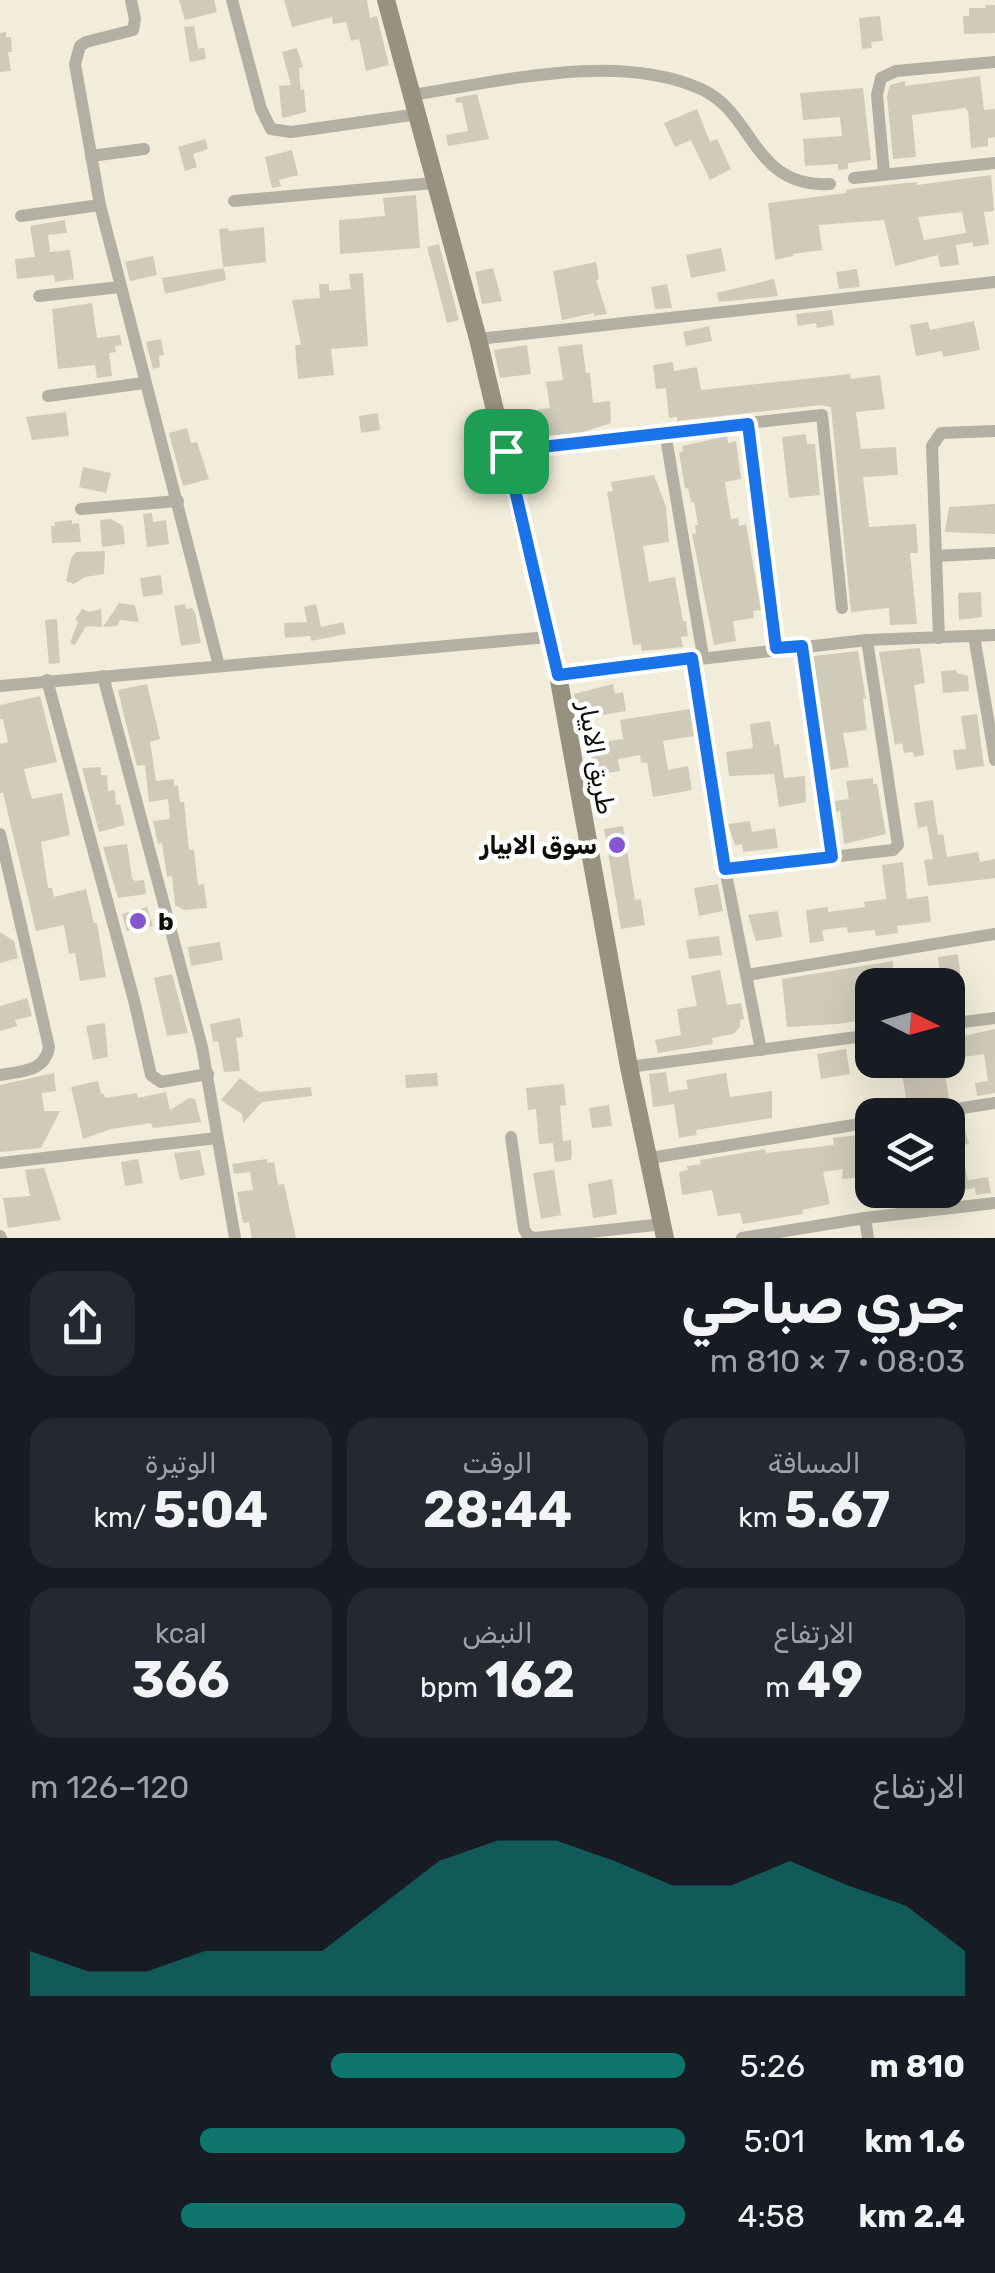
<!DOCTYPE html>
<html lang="ar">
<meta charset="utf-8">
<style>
body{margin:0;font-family:Rubik,Vazirmatn,sans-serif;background:#242831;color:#f1f3f6;direction:rtl;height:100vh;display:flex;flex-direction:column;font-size:38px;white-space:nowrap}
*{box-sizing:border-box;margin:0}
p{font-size:32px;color:#9ea1a6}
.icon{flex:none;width:55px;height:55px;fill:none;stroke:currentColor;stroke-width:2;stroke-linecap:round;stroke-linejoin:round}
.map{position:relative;height:1238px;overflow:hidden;direction:ltr}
.panel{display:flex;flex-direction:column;background:#171b24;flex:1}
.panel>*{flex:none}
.needle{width:65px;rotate:95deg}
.controls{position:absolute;left:855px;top:968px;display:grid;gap:20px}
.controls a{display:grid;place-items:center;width:110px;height:110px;border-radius:20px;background:#171b24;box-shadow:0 10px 40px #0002;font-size:50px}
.pin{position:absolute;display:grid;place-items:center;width:85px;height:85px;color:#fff;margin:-42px;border-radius:20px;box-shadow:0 5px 15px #0006}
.round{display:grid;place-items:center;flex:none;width:105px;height:105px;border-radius:30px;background:#242831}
.headline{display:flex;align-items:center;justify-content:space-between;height:170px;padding:0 30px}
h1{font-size:55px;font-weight:700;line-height:75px}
.figures{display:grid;grid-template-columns:repeat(3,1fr);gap:15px;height:170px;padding:10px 30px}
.figures div{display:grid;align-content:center;border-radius:25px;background:#242831;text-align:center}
.figures b{font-size:50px;font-weight:700}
.figures small{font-size:28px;font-weight:400}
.figures p{font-size:28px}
.chart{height:280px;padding:20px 30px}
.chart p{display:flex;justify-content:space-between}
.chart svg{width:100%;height:180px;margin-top:10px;fill:#0f766e;opacity:.7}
ul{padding:0 30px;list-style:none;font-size:32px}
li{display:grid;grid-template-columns:160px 120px 1fr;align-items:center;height:75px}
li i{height:25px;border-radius:12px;background:#0f766e}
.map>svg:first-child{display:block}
.building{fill:#d0cbb8;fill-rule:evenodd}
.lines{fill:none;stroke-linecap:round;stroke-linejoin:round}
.street{stroke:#b3b0a3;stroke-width:12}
.secondary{stroke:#97927f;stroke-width:18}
.route-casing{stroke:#fff;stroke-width:20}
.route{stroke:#1a73e8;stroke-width:12}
.poi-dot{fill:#8456cf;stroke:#fff;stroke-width:4}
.labels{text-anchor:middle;stroke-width:9;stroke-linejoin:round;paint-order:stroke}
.street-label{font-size:25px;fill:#0f0d07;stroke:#fff}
.poi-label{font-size:25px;font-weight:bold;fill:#0f0d07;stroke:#fff;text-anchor:end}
</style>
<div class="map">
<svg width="995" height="1238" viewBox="0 0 995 1238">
<rect width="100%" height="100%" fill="#f2edda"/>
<g class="building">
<polygon points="179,0 214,0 217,12 185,20"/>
<polygon points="284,0 367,0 370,18 377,16 389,65 366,71 359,39 351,41 346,22 333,24 332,17 292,27"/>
<polygon points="985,5 995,5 995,33 964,34 963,16 969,16 969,8 986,8"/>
<polygon points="880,16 883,41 871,42 872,48 862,49 859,18"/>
<polygon points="194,26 198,49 204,48 206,59 190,62 184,27"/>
<polygon points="6,32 6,37 11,37 12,52 8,52 11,71 0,72 0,33"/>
<polygon points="297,48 303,67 299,68 300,84 301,90 304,89 306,112 282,118 279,86 291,85 282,52"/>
<polygon points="980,76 984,110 995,109 995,137 988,138 988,146 971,148 968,111 965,108 912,115 916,157 893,159 887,96 890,85 905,81 905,86"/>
<polygon points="863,88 871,160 848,163 848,169 838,170 838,164 805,166 803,139 842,136 840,117 803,120 800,93"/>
<polygon points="477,94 489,139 448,146 446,135 468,131 462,102 456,103 455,98"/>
<polygon points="697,109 710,142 717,139 731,169 710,180 691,140 675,147 664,123"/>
<polygon points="205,139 208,149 193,154 197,167 185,171 178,147"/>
<polygon points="292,150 298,175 279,180 281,186 272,188 265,157"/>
<path d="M 991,175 L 994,211 L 984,212 L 989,244 L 973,247 L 973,242 L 956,245 L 959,265 L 940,267 L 938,255 L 895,266 L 884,220 L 819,225 L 822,250 L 793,254 L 793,256 L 775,260 L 768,203 L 846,193 L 846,190 L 857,188 L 917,182 L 917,185 ZM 962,212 L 966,233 L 924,240 L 918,217 Z"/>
<polygon points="416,195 420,248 340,254 339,220 385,216 383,198"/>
<polygon points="65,220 67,233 48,235 50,252 70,250 74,279 55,282 54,275 17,279 15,259 35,257 30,226"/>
<polygon points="264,227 266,262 223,267 219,229 228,228 229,231"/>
<polygon points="439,244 459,320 447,323 427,247"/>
<polygon points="721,248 726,271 691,278 686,255"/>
<polygon points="153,256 157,275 130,281 125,262"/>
<polygon points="596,262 599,279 596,280 607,314 594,316 594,313 562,320 553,271"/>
<polygon points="224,268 226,280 165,294 162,278"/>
<polygon points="493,268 502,301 482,304 475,272"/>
<polygon points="857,269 860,287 839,289 836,272"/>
<polygon points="363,273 368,346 331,349 334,375 298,379 295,345 301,345 292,300 320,298 319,284 329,284 329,291 351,289 349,274"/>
<polygon points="774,279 778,296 719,302 717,293"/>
<polygon points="667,284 672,308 655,309 651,287"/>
<polygon points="92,303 97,338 120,335 122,345 115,346 116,352 109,353 112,376 97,378 95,365 58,369 52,309"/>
<polygon points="832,310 834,325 817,328 816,323 798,326 796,314"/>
<polygon points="974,321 980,350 943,357 942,351 916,356 910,325 928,322 930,330"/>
<polygon points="709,326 712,341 686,346 683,332"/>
<polygon points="161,339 164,355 159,356 160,367 153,369 146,342"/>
<polygon points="582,344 586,373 590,373 593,403 610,401 611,423 583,432 520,439 516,413 550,408 546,382 563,380 558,347"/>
<polygon points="527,345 531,374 500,378 494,350"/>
<polygon points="673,362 674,371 697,367 701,390 850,374 851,379 880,375 885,409 856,412 861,449 896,447 898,475 863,477 869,527 916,524 918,553 910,553 917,624 890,625 889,608 851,612 831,407 821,405 677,421 677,417 669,418 666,388 656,389 653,365"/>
<polygon points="66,412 69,436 32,440 26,417"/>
<polygon points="378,413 380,430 361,433 359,416"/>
<polygon points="187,428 191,443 197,442 209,479 183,486 169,433"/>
<polygon points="806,434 807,444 815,444 820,495 789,498 782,437"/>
<polygon points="727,436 728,443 736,441 741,479 725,482 731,519 738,518 739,526 746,524 761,610 753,611 754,618 733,621 736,641 714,645 692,534 696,533 695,525 698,525 694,502 691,502 688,488 685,489 679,452 683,451 682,446"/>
<polygon points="83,467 111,473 106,493 79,487"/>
<polygon points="654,475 666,507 669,542 643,546 649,582 675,577 683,621 686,621 688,636 681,637 683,647 642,651 641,644 633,645 607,492 613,491 611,482"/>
<polygon points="995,504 995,534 945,532 949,507"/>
<polygon points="152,513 153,522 166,520 169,544 147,547 143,514"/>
<polygon points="111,519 123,526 125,544 102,547 100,520"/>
<polygon points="72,520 72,524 79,523 81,542 52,543 51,526 55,526 55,522"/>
<polygon points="105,551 104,574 85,577 74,584 66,581 71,558 76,552"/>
<polygon points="161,575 163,594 143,597 140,578"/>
<polygon points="981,592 982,617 959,620 958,593"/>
<polygon points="119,603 135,605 139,622 120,620 117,626 103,627"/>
<polygon points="185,604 186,609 192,608 195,613 201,643 181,646 174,606"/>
<polygon points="316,604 321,627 343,622 346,634 311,641 310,636 285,638 284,623 307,622 304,607"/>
<polygon points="82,609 90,612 101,609 102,627 86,626 75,645 70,643 78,622 75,620"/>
<polygon points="57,619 60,663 49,664 45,620"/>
<polygon points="920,648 925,683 914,685 924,755 914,757 913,752 904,753 902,743 895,745 879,652"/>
<polygon points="858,651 866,699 863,699 867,730 843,733 849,767 831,770 813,656"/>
<polygon points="956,670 957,673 968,676 969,691 943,693 941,671"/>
<polygon points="147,684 160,739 150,742 156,781 174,779 174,786 178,785 180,802 184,802 189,850 194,850 198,885 204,884 207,908 184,910 175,905 172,876 167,877 162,843 158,844 153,821 170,819 168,799 149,802 145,765 137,766 124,716 118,690"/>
<polygon points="613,684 615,694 623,692 626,711 590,717 594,741 583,743 574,694"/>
<polygon points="40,696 57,762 24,769 30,793 32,799 62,793 70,835 41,842 48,888 52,888 54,897 86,889 94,923 97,923 106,977 80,981 75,953 69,954 64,925 36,931 3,793 0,793 0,744 8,742 3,719 0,719 0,705"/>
<polygon points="690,709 694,736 663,741 668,770 688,766 692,790 653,797 647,762 641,763 640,755 618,759 620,771 595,775 589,744 623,739 620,720"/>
<polygon points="977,714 984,766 956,770 953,750 966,749 961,716"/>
<polygon points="770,721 774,745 779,744 784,778 805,776 806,802 779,807 774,774 729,776 726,752 753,748 750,724"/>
<polygon points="101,767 101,775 107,775 108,791 115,790 116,805 120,804 125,825 99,832 82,768"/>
<polygon points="873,778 873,784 877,784 886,834 844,844 840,811 836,812 835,801 849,799 846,781"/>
<polygon points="933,800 938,835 943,834 947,857 978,852 980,862 995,859 995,878 928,886 924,860 933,859 927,826 918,828 914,803"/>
<polygon points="750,821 752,832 775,828 778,848 743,852 742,844 735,845 728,824"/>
<polygon points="623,826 635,900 641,899 645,925 621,929 604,829"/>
<polygon points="127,844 132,878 135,881 144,880 146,894 118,898 103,847"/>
<polygon points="903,862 907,899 928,896 931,922 897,926 898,933 876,936 875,930 848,933 847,927 822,930 824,941 810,943 806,910 828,907 828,912 865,907 864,902 886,899 882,865"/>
<polygon points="718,884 723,911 699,916 694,888"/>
<polygon points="147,907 153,926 127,931 122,914"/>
<polygon points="778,911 782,937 756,941 748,915"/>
<polygon points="0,932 14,941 18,958 0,963"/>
<polygon points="719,936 722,955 689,959 686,940"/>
<polygon points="220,942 223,960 191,966 188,947"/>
<polygon points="958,954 961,980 953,981 954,985 941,985 938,957"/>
<polygon points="893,961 893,981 889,985 872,985 870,1019 838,1024 787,1027 782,979"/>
<polygon points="720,970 727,1005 741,1003 744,1019 740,1020 740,1027 733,1034 712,1038 713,1044 658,1053 655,1040 681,1035 677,1009 697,1006 691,976"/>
<polygon points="172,974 188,1033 167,1036 154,978"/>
<polygon points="27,998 32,1016 15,1020 17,1026 0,1031 0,1006"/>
<polygon points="240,1018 243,1037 236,1038 240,1071 224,1072 218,1041 213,1042 210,1024"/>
<polygon points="105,1023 108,1057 93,1060 86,1026"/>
<polygon points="995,1029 995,1093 977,1096 975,1083 988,1081 984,1054 957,1058 955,1038"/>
<polygon points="846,1049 850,1074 821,1079 817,1054"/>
<polygon points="900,1060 937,1060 938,1068 944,1067 949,1098 907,1105"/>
<polygon points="666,1072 669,1092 688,1089 686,1080 726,1073 730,1097 772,1091 772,1118 696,1130 697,1135 679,1138 674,1104 653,1107 649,1074"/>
<polygon points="54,1073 56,1091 42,1093 44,1111 60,1111 41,1148 0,1152 0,1085"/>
<polygon points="437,1073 438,1086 406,1088 405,1075"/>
<polygon points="240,1078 259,1092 311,1087 312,1096 262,1102 243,1123 242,1114 221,1100"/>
<polygon points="98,1081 101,1094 104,1094 105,1098 137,1093 138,1098 166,1092 170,1110 189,1098 195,1099 201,1122 153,1128 151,1123 111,1129 83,1139 71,1087"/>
<polygon points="564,1084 566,1105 560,1106 563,1141 571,1140 572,1153 571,1160 555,1162 553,1143 539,1144 536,1109 528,1110 526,1088"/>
<polygon points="609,1105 612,1126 592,1128 589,1108"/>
<polygon points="962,1119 969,1144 959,1146 962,1166 965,1166 968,1180 988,1177 991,1193 976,1195 975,1188 948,1193 948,1122"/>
<polygon points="857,1135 864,1177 842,1179 843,1169 823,1172 830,1204 802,1210 803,1214 743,1224 740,1213 718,1216 712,1190 682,1195 679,1172 688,1170 687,1166 701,1164 700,1160 765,1149 766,1153 834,1145 833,1138"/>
<polygon points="200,1150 205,1175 180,1180 174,1153"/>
<polygon points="138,1159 143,1183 125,1186 121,1162"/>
<polygon points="267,1159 267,1163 274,1162 278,1185 284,1184 296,1238 252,1238 249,1222 243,1223 237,1192 253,1190 250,1172 234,1174 232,1164"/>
<polygon points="44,1168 61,1220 8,1228 3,1198 30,1196 25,1170"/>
<polygon points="554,1170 561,1215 541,1219 533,1173"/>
<polygon points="612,1179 617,1214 593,1218 588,1184"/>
</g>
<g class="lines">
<g class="street">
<polyline points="131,0 135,19 133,30 86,42 80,46 75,64 100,205 219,666"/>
<polyline points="232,0 261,109 271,129 291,132 419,114"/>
<path d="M 412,95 C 499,82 617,51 701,89 C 755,113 752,188 830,184"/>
<polyline points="91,156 144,149"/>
<polyline points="884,173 877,95 881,78 896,71 995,62"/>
<polyline points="854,178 995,163"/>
<polyline points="234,201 434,183"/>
<polyline points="21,216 100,205"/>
<polyline points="39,296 120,287"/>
<polyline points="478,339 995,282"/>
<polyline points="48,396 144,383"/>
<polyline points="748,424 776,649"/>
<polyline points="665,432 822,415 842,608"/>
<polyline points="506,451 665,432 703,656"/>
<polyline points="81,509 178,501"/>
<polyline points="936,556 995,553"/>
<polyline points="974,636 995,760"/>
<polyline points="939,638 932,446 941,433 995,431"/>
<polyline points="801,646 833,857"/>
<polyline points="692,658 725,869 761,1050"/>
<polyline points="558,675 867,640 995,635"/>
<polyline points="103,676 202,1047 235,1238"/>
<polyline points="47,680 134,1000 151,1075 161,1082 208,1074"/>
<polyline points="0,686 548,637"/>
<path d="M 0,834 L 49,1047 C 45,1072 21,1071 0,1075"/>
<polyline points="725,869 893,850 898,845 867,640"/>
<polyline points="747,975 995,934"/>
<polyline points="948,1024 995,1018"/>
<polyline points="629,1067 872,1035"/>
<polyline points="918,1115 995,1103"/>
<polyline points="511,1137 524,1229 528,1236 535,1238 663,1224"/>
<polyline points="650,1158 872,1122"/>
<polyline points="0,1163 217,1138"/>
<polyline points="865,1218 868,1238"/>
<polyline points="0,1236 1,1238"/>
<polyline points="742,1238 865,1218 995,1203"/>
</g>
<polyline class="secondary" points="386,0 478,339 558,675 629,1067 665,1238"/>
</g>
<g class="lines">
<g class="route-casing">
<polygon id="route" points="748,424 776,648 802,646 832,857 725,869 692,658 558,675 506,451"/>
</g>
<use href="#route" class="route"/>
</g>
<g class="poi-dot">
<circle cx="617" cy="845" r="10"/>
<circle cx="138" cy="921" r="10"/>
</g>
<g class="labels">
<g class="street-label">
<text transform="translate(597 758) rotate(80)" y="9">طريق الابيار</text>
</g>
<g class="poi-label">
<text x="597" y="854">سوق الابيار</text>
<text x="158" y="930" text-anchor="start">b</text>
</g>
</g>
</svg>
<div class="controls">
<a><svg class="needle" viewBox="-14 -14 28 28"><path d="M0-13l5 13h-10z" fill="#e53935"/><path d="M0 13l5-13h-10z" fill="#9ea1a6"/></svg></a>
<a><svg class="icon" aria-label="layers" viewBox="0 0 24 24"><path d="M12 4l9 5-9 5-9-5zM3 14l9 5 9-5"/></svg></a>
</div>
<div class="pin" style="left:506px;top:451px;background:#1e9e55"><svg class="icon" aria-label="arrive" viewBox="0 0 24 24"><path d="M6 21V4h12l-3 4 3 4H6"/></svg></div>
</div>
<section class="panel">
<div class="headline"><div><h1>جري صباحي</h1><p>08:03 · 7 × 810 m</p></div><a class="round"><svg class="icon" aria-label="share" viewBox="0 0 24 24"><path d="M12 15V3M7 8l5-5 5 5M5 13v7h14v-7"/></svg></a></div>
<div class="figures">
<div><p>المسافة</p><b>5.67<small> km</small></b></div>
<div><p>الوقت</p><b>28:44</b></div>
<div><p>الوتيرة</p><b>5:04<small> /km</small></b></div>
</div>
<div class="figures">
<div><p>الارتفاع</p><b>49<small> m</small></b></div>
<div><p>النبض</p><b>162<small> bpm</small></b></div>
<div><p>kcal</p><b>366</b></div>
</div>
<div class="chart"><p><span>الارتفاع</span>120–126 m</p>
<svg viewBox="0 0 160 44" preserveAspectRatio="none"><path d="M0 44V33L10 38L20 38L30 33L40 33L50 33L60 22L70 11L80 6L90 6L100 11L110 17L120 17L130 11L140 17L150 22L160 33V44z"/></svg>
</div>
<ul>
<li><b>810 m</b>5:26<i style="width:54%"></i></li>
<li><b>1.6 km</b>5:01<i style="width:74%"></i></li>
<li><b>2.4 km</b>4:58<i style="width:77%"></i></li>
</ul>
</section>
